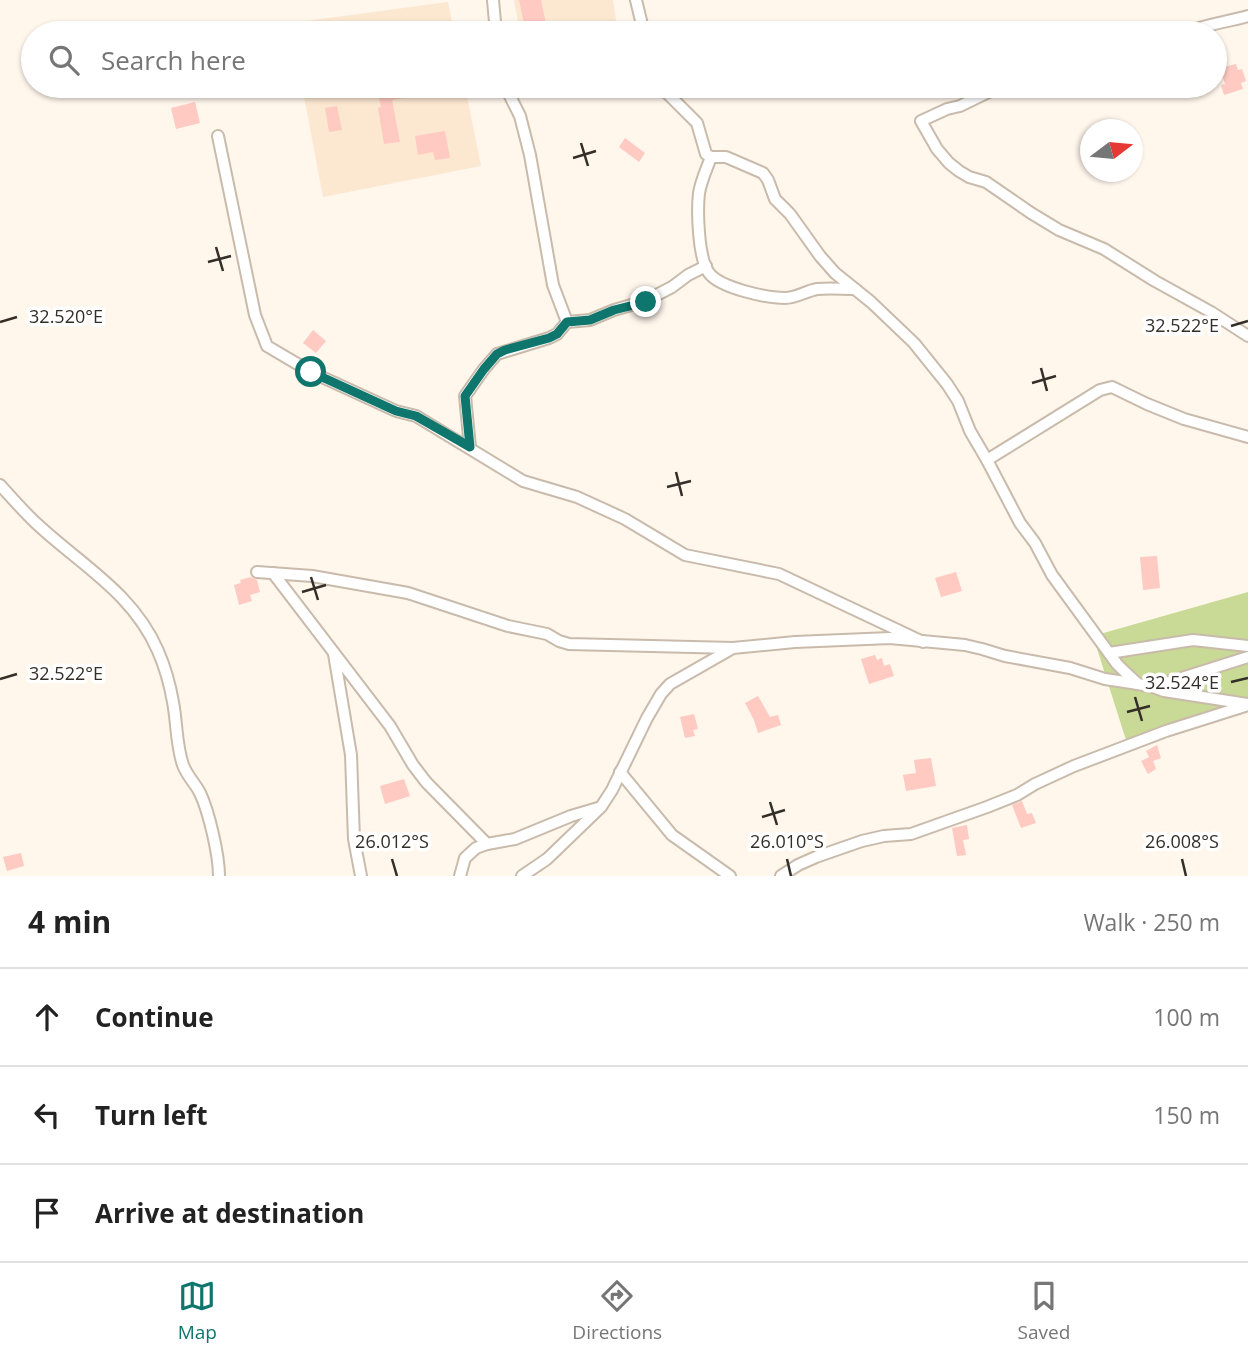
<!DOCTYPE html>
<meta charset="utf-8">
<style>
body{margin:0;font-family:"Open Sans",sans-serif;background:#f6f6f6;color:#222}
.compass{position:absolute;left:1080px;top:119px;width:63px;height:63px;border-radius:50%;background:#fff;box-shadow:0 2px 5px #0004;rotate:74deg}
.stop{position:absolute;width:21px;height:21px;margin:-16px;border:5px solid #0f766e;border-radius:50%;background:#fff}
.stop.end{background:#0f766e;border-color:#fff;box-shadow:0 2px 7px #0008}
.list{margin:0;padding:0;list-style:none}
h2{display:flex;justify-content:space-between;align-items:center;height:91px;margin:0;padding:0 28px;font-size:30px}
h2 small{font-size:23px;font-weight:400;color:#767676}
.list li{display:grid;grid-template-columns:46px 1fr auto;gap:21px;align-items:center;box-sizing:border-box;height:98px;padding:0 28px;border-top:2px solid #e0e0e0}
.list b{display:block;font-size:26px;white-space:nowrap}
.list em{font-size:23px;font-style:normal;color:#767676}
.icon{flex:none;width:38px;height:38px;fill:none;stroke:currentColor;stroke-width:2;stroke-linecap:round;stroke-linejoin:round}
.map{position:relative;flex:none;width:1248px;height:876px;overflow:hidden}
.search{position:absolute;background:#fff;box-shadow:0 2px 5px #0004;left:21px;right:21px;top:21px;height:77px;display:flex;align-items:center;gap:18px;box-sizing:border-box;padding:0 24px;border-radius:38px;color:#767676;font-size:26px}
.sheet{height:385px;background:#fff}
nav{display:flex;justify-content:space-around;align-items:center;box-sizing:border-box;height:98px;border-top:2px solid #e0e0e0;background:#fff;font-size:19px;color:#767676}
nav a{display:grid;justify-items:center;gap:4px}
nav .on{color:#0f766e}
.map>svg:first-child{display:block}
.built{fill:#fce8d1}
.green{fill:#c9d996}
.building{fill:#fecac2}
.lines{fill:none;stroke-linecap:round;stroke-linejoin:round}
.minor-casing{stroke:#c9bbab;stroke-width:14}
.minor{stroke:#fff;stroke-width:10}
.route{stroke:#0f766e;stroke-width:9}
.ticks{fill:none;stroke:#332e28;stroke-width:2.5}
.ticks-label{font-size:18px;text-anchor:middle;fill:#332e28;stroke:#fff;stroke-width:7;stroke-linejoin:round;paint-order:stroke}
</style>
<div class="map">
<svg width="1248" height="876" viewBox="0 0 1248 876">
<rect width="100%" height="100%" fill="#fff6ec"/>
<g class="built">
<path d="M514 0H613L618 33H520Z"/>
<path d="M448 2 454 33H293L291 23Z"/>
<path d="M302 86H465L481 166 323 197Z"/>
</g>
<path class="green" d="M1248 592V705L1126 740 1093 636Z"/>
<g class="building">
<path d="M519 0H541L548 33H526Z"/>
<path d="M1236 64 1238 70 1242 69 1246 81 1241 83 1243 89 1224 95 1221 85 1225 84 1220 68Z"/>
<path d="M383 86H420L422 95 392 100 400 142 384 144 378 108 381 107 379 98 385 97Z"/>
<path d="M195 102 200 123 176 129 171 108Z"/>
<path d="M337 106 342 130 329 132 325 108Z"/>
<path d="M445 131 450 158 435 160 433 152 418 155 415 136Z"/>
<path d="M625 138 645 153 639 162 619 147Z"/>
<path d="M313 330 326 341 316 353 303 343Z"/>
<path d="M1157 556 1160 588 1143 590 1140 557Z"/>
<path d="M956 572 962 591 941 597 935 578Z"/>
<path d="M251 577 257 580 260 592 250 595 252 601 239 605 234 585 241 583 240 580Z"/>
<path d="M875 655 877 660 882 658 884 666 890 664 894 676 869 684 861 659Z"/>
<path d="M758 696 770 717 778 715 781 725 758 733 754 720 745 703Z"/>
<path d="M694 714 698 729 693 730 695 736 685 738 680 717Z"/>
<path d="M1157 745 1161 758 1153 761 1156 769 1148 774 1141 761 1149 757 1146 751Z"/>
<path d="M931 758 936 786 906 791 903 775 916 773 914 760Z"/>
<path d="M404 779 410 796 385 804 380 786Z"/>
<path d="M1022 801 1027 814 1032 813 1036 823 1021 828 1012 805Z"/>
<path d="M967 825 969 839 963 840 966 855 957 856 952 828Z"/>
<path d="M21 853 24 866 7 871 3 857Z"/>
</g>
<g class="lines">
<defs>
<g id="minor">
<path d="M493 0 496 33"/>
<path d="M636 0 644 33"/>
<path d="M1183 33C1204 25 1226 22 1248 16"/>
<path d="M505 86 520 116 530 155 553 285 567 322 590 320 614 310 645 301 672 287 688 275 706 266"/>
<path d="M663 86 667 93 697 123 706 154 711 157H726L763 173 768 180 775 199 790 214 820 256 835 273 871 302 914 343 947 384 958 401 970 431 987 460 1020 523 1035 543 1052 575 1117 664 1125 672 1138 684 1153 687 1164 691 1248 704"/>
<path d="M1001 86 960 106 947 109 921 121 937 149 949 163 959 171 969 177 986 182 1031 213 1059 230 1104 249 1155 281 1211 312 1248 336"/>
<path d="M218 136 255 315 267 346 311 372 396 411 416 416 523 481 577 497 625 519 685 555 779 574 923 642"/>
<path d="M711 157C707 168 701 181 699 193 697 211 698 258 709 273 720 288 767 298 785 298 796 298 806 291 817 289 829 288 842 289 855 289"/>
<path d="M470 447 465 396 484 369 497 354 549 338 557 334 567 322"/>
<path d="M987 460 1100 390 1112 387 1147 404 1184 419 1248 437"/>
<path d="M0 485C12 498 24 512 37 524 81 565 133 593 158 651 165 667 170 685 173 702 177 723 176 745 183 765 187 776 195 783 200 793 209 812 219 855 219 876"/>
<path d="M257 572 312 576 408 593 508 626 547 634 559 641 569 644 733 648 795 642 890 638 965 645 982 649 1005 656 1070 668 1105 679 1138 684"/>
<path d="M273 573 390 726 413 765 426 782 487 844"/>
<path d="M1109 653 1193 640 1248 646"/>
<path d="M334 654 351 755 354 839 361 876"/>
<path d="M1153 687 1248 657"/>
<path d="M620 772 672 835 730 876"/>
<path d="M460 876 465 858 476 848 487 844 515 839 571 816 598 808"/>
<path d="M522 876 547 859 601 807 612 790 647 718 661 694 670 684 733 648"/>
<path d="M781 876 798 865 816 857 862 841 884 836 911 834 987 807 1017 795 1035 784 1074 766 1166 731 1245 706"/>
</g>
</defs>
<use href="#minor" class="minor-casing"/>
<use href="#minor" class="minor"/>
</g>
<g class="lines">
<path class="route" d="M311 372 396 411 416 416 470 447 465 396 484 369 497 354 505 350 549 338 557 334 567 322 590 320 614 310 646 302"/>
</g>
<path class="ticks" d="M581 143 588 166M573 158 596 151M216 247 223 271M208 262 231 256M0 322 17 317M1231 326 1248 321M1041 368 1047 391M1032 383 1056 376M676 472 682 496M667 487 691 481M311 577 318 600M302 592 326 585M0 679 17 674M1231 682 1248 678M1135 697 1142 721M1127 712 1150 706M770 802 777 825M762 817 785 810M392 859 397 876M787 859 791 876M1182 859 1186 876"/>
<g class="ticks-label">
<text x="66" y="323">32.520°E</text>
<text x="1182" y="332">32.522°E</text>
<text x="66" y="680">32.522°E</text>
<text x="1182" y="689">32.524°E</text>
<text x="392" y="848">26.012°S</text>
<text x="787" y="848">26.010°S</text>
<text x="1182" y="848">26.008°S</text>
</g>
</svg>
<svg class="compass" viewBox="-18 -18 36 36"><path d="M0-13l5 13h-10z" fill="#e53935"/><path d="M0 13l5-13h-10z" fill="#767676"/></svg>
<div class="stop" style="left:311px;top:372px"></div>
<div class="stop end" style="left:646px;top:302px"></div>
<div class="search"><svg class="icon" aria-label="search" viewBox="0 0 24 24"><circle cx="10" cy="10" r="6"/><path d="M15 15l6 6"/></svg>Search here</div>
</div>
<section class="sheet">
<h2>4 min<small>Walk · 250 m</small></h2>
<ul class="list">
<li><svg class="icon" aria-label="ahead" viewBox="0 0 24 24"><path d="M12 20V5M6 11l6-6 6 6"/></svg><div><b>Continue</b></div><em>100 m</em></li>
<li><svg class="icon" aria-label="left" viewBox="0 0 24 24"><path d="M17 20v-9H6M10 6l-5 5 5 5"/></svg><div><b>Turn left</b></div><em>150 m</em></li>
<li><svg class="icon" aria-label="arrive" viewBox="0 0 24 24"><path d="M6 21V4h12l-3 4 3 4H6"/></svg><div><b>Arrive at destination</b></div></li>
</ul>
</section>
<nav>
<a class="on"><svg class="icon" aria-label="map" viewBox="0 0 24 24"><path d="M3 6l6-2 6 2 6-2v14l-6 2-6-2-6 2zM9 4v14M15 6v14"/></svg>Map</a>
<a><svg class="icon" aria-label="directions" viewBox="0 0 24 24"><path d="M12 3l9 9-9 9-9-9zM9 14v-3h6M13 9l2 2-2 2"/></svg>Directions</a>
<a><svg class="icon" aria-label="saved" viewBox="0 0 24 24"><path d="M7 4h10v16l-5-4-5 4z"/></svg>Saved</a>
</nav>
